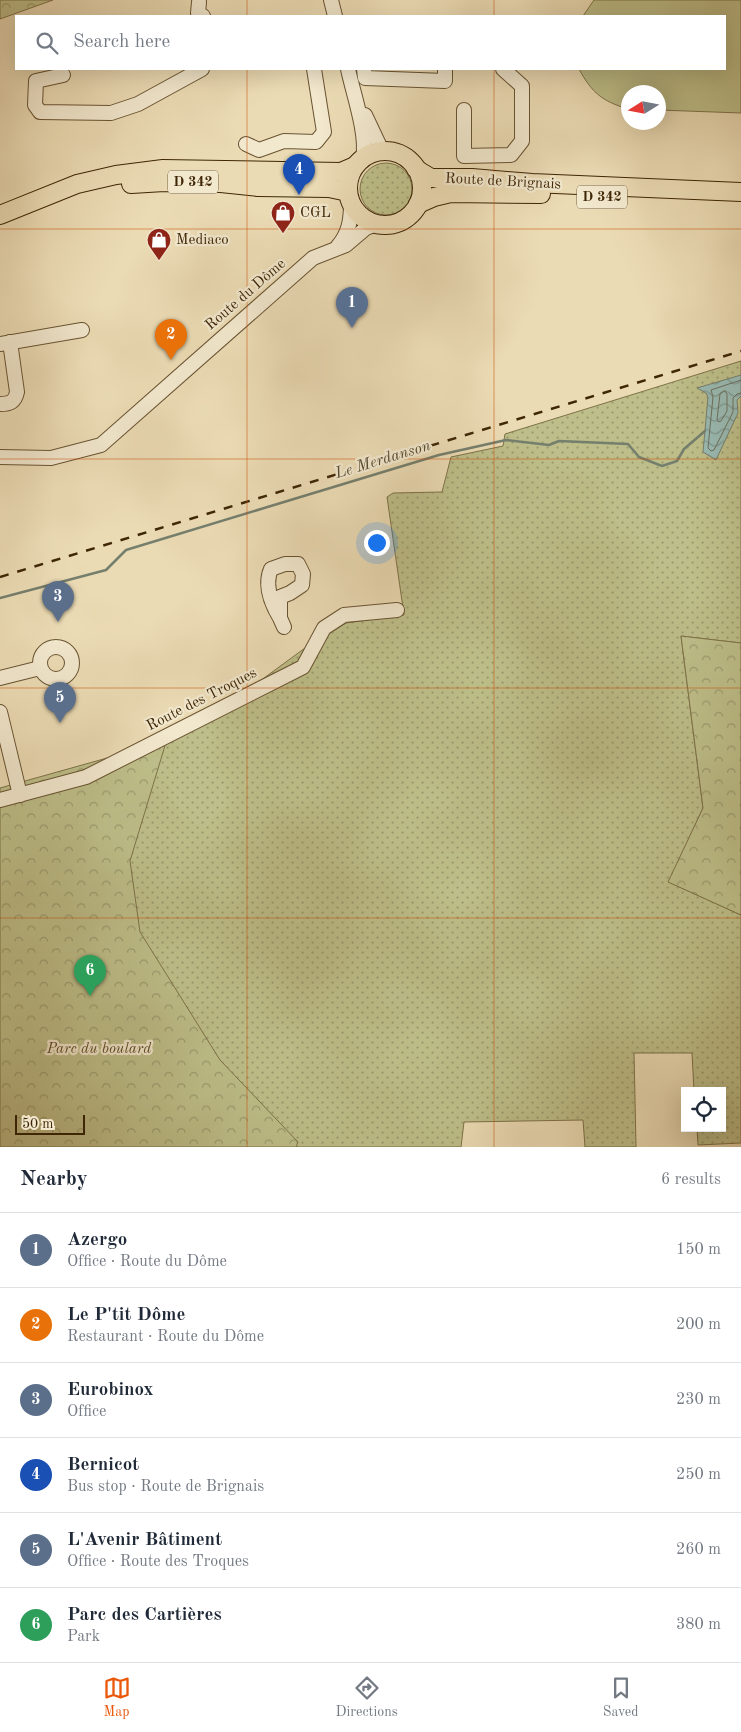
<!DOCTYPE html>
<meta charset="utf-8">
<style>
body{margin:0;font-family:"Old Standard TT",serif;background:#f2f2f3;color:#1f2937}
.controls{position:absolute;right:15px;bottom:15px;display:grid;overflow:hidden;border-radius:0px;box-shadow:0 5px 20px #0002}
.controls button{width:45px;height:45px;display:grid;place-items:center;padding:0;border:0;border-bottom:1px solid #e0e1e3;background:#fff;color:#1f2937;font:25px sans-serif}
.compass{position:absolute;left:621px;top:85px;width:45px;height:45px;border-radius:50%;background:#fff;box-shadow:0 5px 20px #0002;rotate:259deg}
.scale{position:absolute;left:15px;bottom:12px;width:70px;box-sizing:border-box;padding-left:5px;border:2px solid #3e2606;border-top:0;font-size:14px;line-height:18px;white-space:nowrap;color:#3e2606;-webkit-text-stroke:4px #f2e8ce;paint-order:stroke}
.you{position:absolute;left:376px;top:542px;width:18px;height:18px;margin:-12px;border:4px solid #fff;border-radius:50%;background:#1a73e8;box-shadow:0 0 0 8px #1a73e833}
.badge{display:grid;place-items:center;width:32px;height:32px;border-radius:50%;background:#ea580c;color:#fff;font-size:16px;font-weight:700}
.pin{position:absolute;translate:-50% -41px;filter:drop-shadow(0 1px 2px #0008)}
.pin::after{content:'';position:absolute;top:26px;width:18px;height:15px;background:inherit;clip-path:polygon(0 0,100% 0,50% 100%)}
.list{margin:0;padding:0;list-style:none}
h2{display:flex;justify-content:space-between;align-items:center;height:65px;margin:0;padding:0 20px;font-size:21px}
h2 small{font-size:16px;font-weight:400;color:#747a83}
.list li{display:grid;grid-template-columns:32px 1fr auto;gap:15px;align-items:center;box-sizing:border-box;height:75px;padding:0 20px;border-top:1px solid #e0e1e3}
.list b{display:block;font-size:19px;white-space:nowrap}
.list p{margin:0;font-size:16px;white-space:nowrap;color:#747a83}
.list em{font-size:16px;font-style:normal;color:#747a83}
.icon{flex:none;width:28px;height:28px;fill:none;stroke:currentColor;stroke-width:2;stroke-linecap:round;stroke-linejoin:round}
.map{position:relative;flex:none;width:741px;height:1147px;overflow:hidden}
.search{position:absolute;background:#fff;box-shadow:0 5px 20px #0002;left:15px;right:15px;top:15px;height:55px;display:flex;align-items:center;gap:12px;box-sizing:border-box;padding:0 18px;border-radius:0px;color:#747a83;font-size:19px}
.sheet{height:515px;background:#fff}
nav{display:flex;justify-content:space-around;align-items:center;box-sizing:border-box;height:70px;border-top:1px solid #e0e1e3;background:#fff;font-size:14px;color:#747a83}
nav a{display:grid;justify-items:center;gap:2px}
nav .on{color:#ea580c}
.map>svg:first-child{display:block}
.grass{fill:url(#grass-dots);stroke:#7e7248}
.forest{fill:url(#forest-crowns);stroke:#7e7248}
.garden{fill:#bdbe89;stroke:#7e7248}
.water{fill:url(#water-waves);stroke:#757f6e}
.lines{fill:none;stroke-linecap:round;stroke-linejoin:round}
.shore{stroke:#6c705c;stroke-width:1}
.stream{stroke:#757f6e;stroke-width:2.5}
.minor-casing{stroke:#695332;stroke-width:16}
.major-casing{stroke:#3e2606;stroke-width:20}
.minor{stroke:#f2e8ce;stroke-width:14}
.major{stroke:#ebdbb4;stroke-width:18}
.rail{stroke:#3e2606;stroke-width:2.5;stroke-dasharray:9 9;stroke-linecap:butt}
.grid{fill:none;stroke:#ce510b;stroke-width:1;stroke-opacity:0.55}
.labels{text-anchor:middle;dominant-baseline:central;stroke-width:4.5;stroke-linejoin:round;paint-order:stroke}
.shield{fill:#f2e8ce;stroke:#746042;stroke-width:1}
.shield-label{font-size:14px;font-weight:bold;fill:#3e2606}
.street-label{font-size:15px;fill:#3e2606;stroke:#f2e8ce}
.poi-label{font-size:15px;fill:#3e2606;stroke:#f2e8ce;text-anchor:start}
.park-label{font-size:15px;font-style:italic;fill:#5e4c27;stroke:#f2e8ce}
.water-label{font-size:16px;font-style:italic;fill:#554b31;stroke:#f2e8ce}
</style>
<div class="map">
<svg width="741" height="1147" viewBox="0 0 741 1147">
<defs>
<pattern id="grass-dots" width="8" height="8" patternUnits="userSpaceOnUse" patternTransform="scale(1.25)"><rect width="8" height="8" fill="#bdbe89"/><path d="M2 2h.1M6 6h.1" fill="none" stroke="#9b9a6e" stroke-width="1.8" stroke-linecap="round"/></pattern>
<pattern id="forest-crowns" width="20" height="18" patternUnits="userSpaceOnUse" patternTransform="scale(1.25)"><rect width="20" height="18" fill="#bdbe89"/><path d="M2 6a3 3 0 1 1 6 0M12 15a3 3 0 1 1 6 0" fill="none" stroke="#9b9a6e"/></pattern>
<pattern id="water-waves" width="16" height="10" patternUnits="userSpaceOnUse" patternTransform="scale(1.25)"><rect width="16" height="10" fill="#99bab3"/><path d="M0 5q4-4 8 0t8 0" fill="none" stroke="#7e9790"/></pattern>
</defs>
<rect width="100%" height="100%" fill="#ebdbb4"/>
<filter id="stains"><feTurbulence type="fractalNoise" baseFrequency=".004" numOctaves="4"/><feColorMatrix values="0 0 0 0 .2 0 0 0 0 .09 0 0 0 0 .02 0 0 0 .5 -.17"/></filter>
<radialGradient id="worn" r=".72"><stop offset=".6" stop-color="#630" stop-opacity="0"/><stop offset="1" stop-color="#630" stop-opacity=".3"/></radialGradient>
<g class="grass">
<circle cx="386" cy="189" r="26"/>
<path d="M741 361V643L681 636 703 808 669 882 741 915V1143L698 1145 697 1128H722V1091H694L692 1053H634L636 1147H585L583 1120 464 1122 461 1147H0V800L200 725 305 648 346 623 404 615 387 497 393 493 442 492 451 457 503 446 505 434Z"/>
</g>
<g class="forest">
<path d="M0 0H53L0 19Z"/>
<path d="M681 636 741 643V915L668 882 703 808Z"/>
<path d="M167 739 130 861 140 932 220 1060 298 1142 296 1147H0V788L150 746Z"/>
</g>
<path class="garden" d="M594 0H741V113L659 110 658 92H628V109C602 101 592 93 579 69H725V16H583Z"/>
<path class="water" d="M741 375V396L737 400 738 413 716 460 703 452 708 397 706 393 697 388Z"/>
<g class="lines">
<g class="shore">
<path d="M741 380 711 390 713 397 708 448 711 451 714 450 733 412V398L737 394 741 393"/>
<path d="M725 391 727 394V411L721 421 719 422 717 420 720 394Z"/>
</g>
<path class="stream" d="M0 598 106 570 126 550 439 455 506 440 549 445 559 441 628 444 639 457 662 466 677 461 684 449 705 431"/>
<defs>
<g id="minor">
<path d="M331 0 335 16"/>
<path d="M199 2 198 13 203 16"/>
<path d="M348 69C353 93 368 135 363 158"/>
<path d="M364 69 365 78 445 81V69"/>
<path d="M63 75 36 81 35 105 40 112 111 113 138 104 202 69"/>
<path d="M464 110V156L511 155 522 141V86L503 69"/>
<path d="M365 115 382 151"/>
<path d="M246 144 259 150 284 141 316 142 324 132 314 69"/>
<path d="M338 246C349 233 351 220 351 203"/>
<path d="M0 344 82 330"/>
<path d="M0 404C10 404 15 402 17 392L10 342"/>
<path d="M0 457 51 458 101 445 313 258 346 245 366 228 377 224"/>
<path d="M280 618C271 603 264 585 271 569L285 564H298L303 574 302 585 290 593 280 597V618L284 627"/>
<circle cx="56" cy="663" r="16"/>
<path d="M0 678 40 668"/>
<path d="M0 712 20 795"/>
<path d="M0 800 86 777 303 667 324 628 344 615 397 610"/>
</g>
<g id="major">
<circle cx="385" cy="188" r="37"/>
<path d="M416 169 431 178H472L532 183 741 192"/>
<path d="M131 184 164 182 221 183 258 187 329 188 348 192"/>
<path d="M418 204 434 197 451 193 541 194"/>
<path d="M0 215 77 184 116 175 163 169 341 172 355 166"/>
</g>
</defs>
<use href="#minor" class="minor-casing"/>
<use href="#major" class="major-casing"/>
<use href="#minor" class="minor"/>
<use href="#major" class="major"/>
<path class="rail" d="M0 577 741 351"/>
</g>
<path class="grid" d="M247 0V16M494 0V16M247 69V1147M494 69V1147M0 229H741M0 459H741M0 688H741M0 918H741"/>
<defs>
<symbol id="shop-pin" viewBox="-11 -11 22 30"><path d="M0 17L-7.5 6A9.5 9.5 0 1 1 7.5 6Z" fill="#8f2418" stroke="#f2e8ce"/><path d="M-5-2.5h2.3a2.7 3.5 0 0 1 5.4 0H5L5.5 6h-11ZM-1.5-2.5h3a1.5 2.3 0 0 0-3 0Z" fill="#fff"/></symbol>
</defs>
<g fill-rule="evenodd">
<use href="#shop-pin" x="269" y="199" width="28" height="38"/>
<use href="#shop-pin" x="145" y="226" width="28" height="38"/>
</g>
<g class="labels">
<g class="shield">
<rect x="168" y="170.5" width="50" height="23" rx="4"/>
<rect x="577" y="185.5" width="50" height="23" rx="4"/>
</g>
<g class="shield-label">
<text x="193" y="182">D 342</text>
<text x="602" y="197">D 342</text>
</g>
<g class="street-label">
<text transform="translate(503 182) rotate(3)">Route de Brignais</text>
<text transform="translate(246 295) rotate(-41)">Route du Dôme</text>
<text transform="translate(202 700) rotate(-27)">Route des Troques</text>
</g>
<g class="poi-label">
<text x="300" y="213">CGL</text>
<text x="176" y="240">Mediaco</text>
</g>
<g class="park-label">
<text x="99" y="1049">Parc du boulard</text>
</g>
<g class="water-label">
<text transform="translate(383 460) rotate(-17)">Le Merdanson</text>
</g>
</g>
<rect width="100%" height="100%" filter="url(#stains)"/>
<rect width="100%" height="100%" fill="url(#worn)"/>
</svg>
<div class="controls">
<button><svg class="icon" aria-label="locate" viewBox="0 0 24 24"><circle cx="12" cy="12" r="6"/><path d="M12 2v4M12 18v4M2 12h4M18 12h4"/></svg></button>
</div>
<svg class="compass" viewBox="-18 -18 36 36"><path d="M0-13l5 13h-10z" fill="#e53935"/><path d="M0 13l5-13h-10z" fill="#747a83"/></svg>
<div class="scale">50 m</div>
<div class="you"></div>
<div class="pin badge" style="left:352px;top:328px;background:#5c6f8a">1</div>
<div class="pin badge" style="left:171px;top:360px;background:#e8710a">2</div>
<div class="pin badge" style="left:58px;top:622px;background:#5c6f8a">3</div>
<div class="pin badge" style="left:299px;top:195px;background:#1a4fb4">4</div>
<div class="pin badge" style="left:60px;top:723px;background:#5c6f8a">5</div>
<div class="pin badge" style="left:90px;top:996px;background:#2e9e5b">6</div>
<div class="search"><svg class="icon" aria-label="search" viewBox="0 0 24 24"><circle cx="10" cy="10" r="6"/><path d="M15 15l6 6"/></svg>Search here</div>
</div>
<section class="sheet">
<h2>Nearby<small>6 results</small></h2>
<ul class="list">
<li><span class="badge" style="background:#5c6f8a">1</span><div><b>Azergo</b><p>Office · Route du Dôme</p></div><em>150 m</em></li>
<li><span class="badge" style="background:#e8710a">2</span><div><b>Le P'tit Dôme</b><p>Restaurant · Route du Dôme</p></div><em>200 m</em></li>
<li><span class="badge" style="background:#5c6f8a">3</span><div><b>Eurobinox</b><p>Office</p></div><em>230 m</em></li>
<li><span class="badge" style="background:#1a4fb4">4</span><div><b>Bernicot</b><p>Bus stop · Route de Brignais</p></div><em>250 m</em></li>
<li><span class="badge" style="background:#5c6f8a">5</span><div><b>L'Avenir Bâtiment</b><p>Office · Route des Troques</p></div><em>260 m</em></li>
<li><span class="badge" style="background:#2e9e5b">6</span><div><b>Parc des Cartières</b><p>Park</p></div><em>380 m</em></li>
</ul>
</section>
<nav>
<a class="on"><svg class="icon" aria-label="map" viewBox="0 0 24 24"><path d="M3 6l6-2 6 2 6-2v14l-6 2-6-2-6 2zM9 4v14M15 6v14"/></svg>Map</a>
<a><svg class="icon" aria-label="directions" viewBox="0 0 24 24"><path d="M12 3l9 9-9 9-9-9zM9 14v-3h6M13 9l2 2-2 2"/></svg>Directions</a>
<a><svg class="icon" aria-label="saved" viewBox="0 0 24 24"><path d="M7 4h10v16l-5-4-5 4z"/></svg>Saved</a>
</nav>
